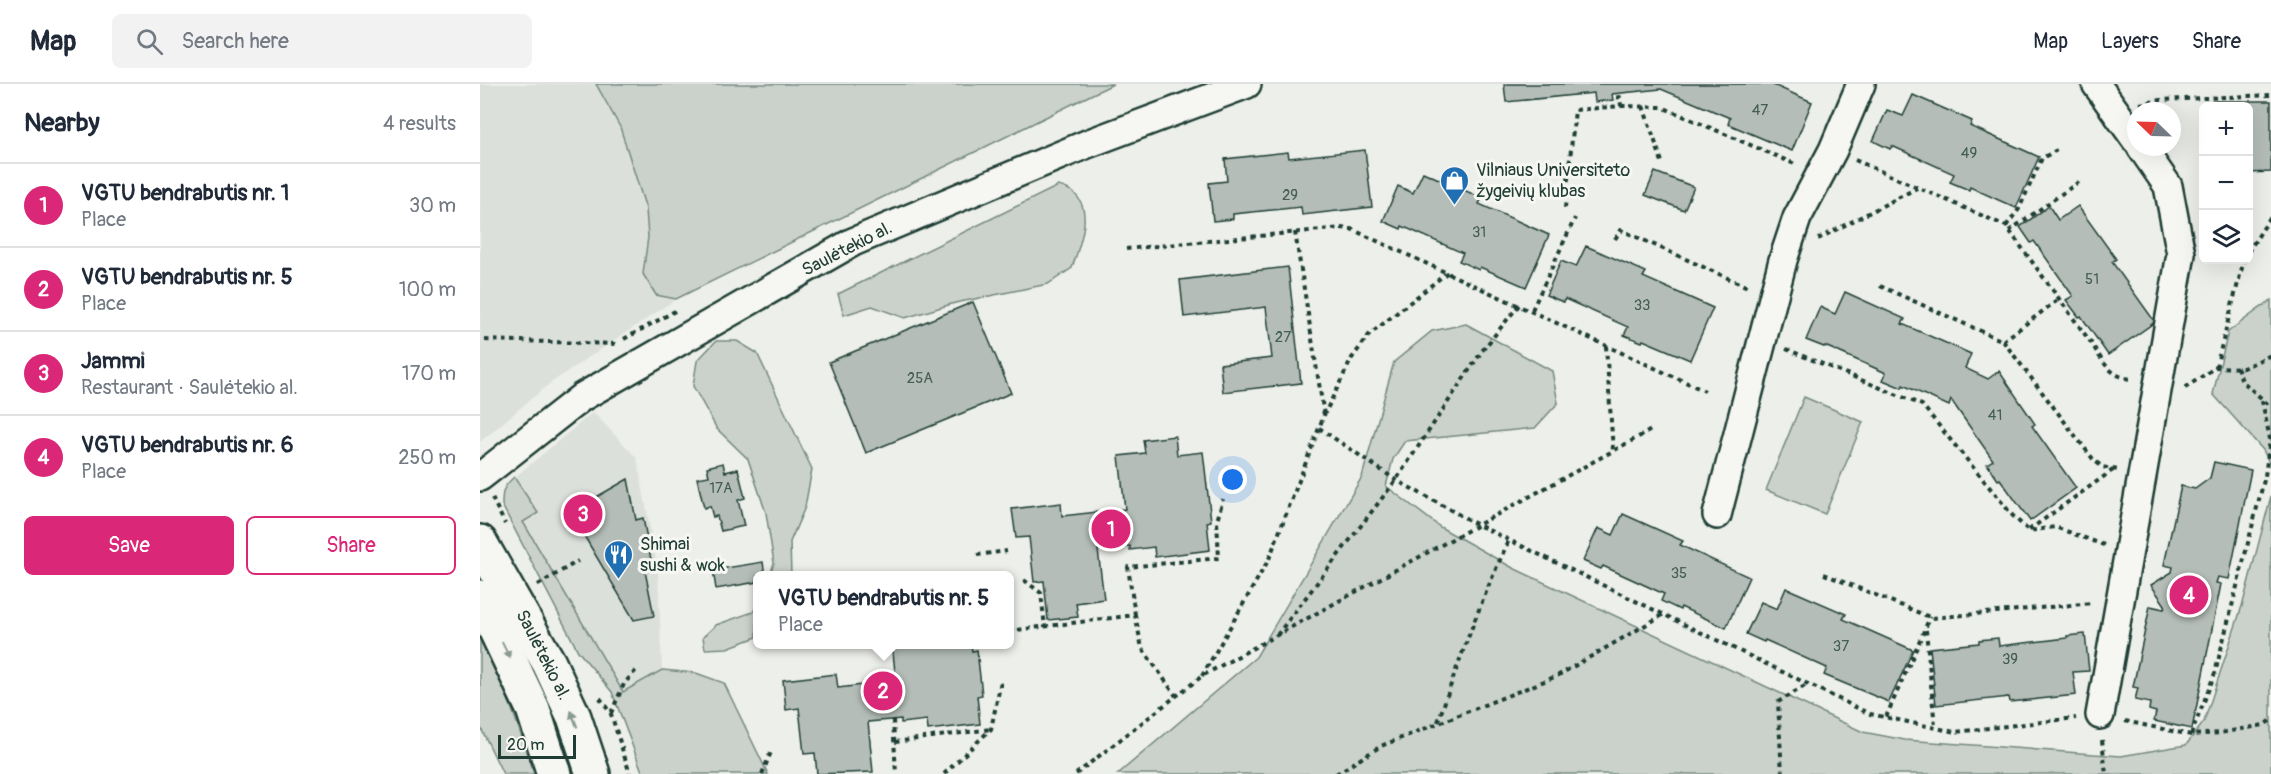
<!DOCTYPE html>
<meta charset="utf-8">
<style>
body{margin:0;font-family:Pangolin,sans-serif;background:#f2f2f3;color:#1f2937}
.controls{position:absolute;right:18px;top:18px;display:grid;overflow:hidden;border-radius:9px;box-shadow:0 6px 24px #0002}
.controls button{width:54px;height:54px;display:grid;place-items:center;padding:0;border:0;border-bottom:2px solid #e0e1e3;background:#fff;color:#1f2937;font:30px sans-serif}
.compass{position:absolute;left:1647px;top:18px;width:54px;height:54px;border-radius:50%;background:#fff;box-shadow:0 6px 24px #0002;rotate:293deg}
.scale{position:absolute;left:18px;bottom:15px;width:78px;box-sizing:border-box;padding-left:6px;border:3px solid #1f3d34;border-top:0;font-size:16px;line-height:21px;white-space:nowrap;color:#1f3d34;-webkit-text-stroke:4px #f6f6f2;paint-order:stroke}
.you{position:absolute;left:753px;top:396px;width:21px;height:21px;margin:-15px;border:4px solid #fff;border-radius:50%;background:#1a73e8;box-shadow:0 0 0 9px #1a73e833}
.badge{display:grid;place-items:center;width:39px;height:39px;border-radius:50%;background:#db2777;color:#fff;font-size:20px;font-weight:700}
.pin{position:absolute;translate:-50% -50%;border:3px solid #fff;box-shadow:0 2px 6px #0006}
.popup{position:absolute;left:273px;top:487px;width:261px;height:78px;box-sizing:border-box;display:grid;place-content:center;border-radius:9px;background:#fff;filter:drop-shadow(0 2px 4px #0005);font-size:20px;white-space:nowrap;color:#747a83}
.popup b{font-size:22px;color:#1f2937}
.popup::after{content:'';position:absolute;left:50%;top:100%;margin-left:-12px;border:12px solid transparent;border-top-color:#fff}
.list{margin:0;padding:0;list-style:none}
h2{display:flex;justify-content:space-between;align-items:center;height:78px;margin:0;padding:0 24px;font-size:26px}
h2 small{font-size:20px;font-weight:400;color:#747a83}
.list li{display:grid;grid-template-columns:39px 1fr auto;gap:18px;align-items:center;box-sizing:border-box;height:84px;padding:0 24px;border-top:2px solid #e0e1e3}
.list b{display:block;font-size:22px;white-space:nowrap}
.list p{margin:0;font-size:20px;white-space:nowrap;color:#747a83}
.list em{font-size:20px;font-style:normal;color:#747a83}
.actions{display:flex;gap:12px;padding:18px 24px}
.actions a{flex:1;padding:14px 0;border:2px solid #db2777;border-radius:9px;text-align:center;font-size:21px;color:#db2777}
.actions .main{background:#db2777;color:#fff}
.icon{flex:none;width:33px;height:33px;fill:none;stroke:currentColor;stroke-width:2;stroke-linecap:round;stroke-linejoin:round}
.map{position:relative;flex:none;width:1791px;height:690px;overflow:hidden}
header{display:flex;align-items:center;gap:36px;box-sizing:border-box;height:84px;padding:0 30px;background:#fff;border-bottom:2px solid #e0e1e3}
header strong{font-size:28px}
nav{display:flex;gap:33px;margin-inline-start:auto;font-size:21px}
.search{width:420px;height:54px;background:#f2f2f3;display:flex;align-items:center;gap:15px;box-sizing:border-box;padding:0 21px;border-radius:9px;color:#747a83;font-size:22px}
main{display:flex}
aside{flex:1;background:#fff}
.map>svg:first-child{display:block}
.built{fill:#dce0db}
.green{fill:#cbd2cc;stroke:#758880;stroke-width:1.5}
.building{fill:#b4bdb8;stroke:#1f3d34;stroke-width:1.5}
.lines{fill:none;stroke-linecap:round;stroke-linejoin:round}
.minor-casing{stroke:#1f3d34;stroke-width:32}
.major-casing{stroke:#1f3d34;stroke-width:38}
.path{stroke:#1f3d34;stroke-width:4;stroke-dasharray:4.5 4.5;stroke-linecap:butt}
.minor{stroke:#f6f6f2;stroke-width:27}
.major{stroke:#f6f6f2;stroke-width:33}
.oneway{fill:#8a9a93}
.labels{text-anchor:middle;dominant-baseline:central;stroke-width:6;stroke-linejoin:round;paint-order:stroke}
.number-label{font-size:15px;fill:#445d55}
.poi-label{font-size:18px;fill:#1f3d34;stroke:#f6f6f2;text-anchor:start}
.street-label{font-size:18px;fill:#1f3d34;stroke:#f6f6f2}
</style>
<header>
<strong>Map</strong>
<div class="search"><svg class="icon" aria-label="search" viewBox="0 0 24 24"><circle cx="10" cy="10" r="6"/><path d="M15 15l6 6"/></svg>Search here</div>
<nav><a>Map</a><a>Layers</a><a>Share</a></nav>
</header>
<main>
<aside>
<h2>Nearby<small>4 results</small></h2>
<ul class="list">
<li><span class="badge">1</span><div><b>VGTU bendrabutis nr. 1</b><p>Place</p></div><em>30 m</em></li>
<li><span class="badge">2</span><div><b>VGTU bendrabutis nr. 5</b><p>Place</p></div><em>100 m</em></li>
<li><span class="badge">3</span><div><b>Jammi</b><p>Restaurant · Saulėtekio al.</p></div><em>170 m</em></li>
<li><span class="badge">4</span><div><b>VGTU bendrabutis nr. 6</b><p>Place</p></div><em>250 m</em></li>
</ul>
<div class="actions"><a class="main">Save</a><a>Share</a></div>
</aside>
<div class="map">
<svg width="1791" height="690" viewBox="0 0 1791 690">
<rect width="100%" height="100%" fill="#edefea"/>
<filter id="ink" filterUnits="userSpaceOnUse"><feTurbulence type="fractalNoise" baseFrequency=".0167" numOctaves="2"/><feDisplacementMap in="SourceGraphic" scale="12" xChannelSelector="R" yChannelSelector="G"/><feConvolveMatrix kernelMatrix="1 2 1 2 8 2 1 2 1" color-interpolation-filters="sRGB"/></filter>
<g filter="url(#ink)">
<g class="built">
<path d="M0 0H116L140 43 166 125 168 153 163 190 176 211 196 215 69 300 0 358Z"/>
<path d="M113 328 157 374 178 487 182 586 143 608 43 438 35 393Z"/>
</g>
<g class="green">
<path d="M116 0H633L196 215 176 211 163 190 168 153 166 125 140 43Z"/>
<path d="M578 102C582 103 588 105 591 107 616 124 599 162 592 184L568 200 475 219 425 234 392 222 364 231 358 210Z"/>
<path d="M1791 216V383L1783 366 1733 310 1748 248Z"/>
<path d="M986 240 1072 287 1078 319 1055 344 925 357 913 375 906 402 960 443 1033 484 1383 648 1425 656 1641 672 1706 661 1724 638 1763 519 1791 412V690H638L776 573 882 393 914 278 952 247Z"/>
<path d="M236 257H257L277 269 332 385 325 423 310 458 311 491H290L294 479 286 429 268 375 237 345 213 302 217 277Z"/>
<path d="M1324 313 1383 338 1345 430 1286 406Z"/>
<path d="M34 393 58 429 43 438 143 608 182 586 216 589 244 599 288 690H163L132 608 98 567 22 421C22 407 23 403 34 393Z"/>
<path d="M277 522V553L247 564 225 565 223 553 236 541 273 528Z"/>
<path d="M0 552C23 596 39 643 54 690H23L0 642Z"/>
</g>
<g class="building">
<path d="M1024 0H1291L1332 18 1312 67 1248 40 1250 34 1181 5 1132 10 1133 16 1115 18 1114 9 1026 18Z"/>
<path d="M1433 11 1492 37 1490 42 1559 73 1536 124 1490 103 1489 106 1470 98 1474 90 1412 62 1410 65 1393 57 1407 26 1423 32Z"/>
<path d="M1735 17H1791V88L1768 89V22H1735Z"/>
<path d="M885 66 892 123 822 131 821 123 753 130V135L733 137 729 99 747 97 745 75 808 68 809 74Z"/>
<path d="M943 88 1002 114 999 120 1069 151 1046 203 1000 183 999 186 979 177 983 169 922 142 921 145 903 137 918 102 933 109Z"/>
<path d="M1175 88 1214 103 1204 126 1165 111Z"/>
<path d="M1569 122 1578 136 1598 122 1636 175 1632 178 1675 238 1628 271 1601 232 1599 233 1586 216 1593 212 1554 157 1551 159 1540 143Z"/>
<path d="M1106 162 1166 188 1163 193 1233 224 1210 276 1163 256 1162 258 1144 251 1148 243 1085 215 1083 218 1066 211 1081 177 1096 183Z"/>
<path d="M808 183 821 299 743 308 740 280 792 274 786 223 704 233 700 196Z"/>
<path d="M1365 208 1425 235 1422 240 1491 270 1485 284 1508 295 1519 287 1555 340 1552 342 1596 404 1550 437 1520 395 1518 396 1507 380 1513 376 1471 316 1469 322 1423 301 1422 304 1403 296 1406 289 1345 262 1344 263 1326 256 1340 223 1355 230Z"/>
<path d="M493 218 531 309 386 369 349 278Z"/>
<path d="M695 352 697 371 723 368 731 437 727 438 730 466 675 473 674 463 650 466V462L618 466 624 515 596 519 598 533 568 536 564 497 554 498 549 453 536 454 532 425 581 419 582 432 645 425 639 372 665 369 663 356Z"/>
<path d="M1734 378 1771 386 1749 495 1738 493 1736 499 1741 500 1712 645 1674 637 1676 628 1669 626 1670 619 1655 616 1658 604 1653 603 1670 522 1684 525 1685 521 1671 501 1692 488 1693 483 1684 481 1701 402 1715 405 1730 394Z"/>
<path d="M243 379 245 388 258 385 265 414 258 416 264 442 241 447 237 432 233 433 230 422 224 424 217 394 229 392 227 383Z"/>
<path d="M148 395 156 436 163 434 173 486 165 487 174 532 154 536 90 428Z"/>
<path d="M1143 430 1203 457 1200 461 1269 493 1246 544 1201 523 1200 526 1181 517 1184 510 1123 482 1121 485 1103 477 1118 444 1133 451Z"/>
<path d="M283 478 285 492H277V498L236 505 233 486Z"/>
<path d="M1306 504 1366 530 1363 535 1433 566 1409 618 1344 591 1347 584 1285 556 1284 558 1266 550 1281 518 1297 525Z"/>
<path d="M1605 550 1609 587 1593 588 1596 611 1530 618 1529 613 1456 621 1450 564 1499 559V556L1518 554 1519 562 1587 554V552Z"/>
<path d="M412 560H491L492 567 497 566 502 611 497 612 500 640 448 646 447 636 421 639V635L388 638 393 688 337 690 335 669 324 670 319 624 306 626 303 596 356 590 358 604 416 597Z"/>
</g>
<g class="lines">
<defs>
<g id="minor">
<path d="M1616 0 1656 56"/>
<path d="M0 393 102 313 373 158 607 60 767 0"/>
<path d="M1237 431 1303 176 1317 134 1353 66 1381 0"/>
<path d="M1620 631 1701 170 1688 102 1661 63"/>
</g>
<g id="major">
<path d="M0 458 69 579 94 633 113 690"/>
<path d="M0 513 53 625 74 690"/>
</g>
</defs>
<use href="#minor" class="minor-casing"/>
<use href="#major" class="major-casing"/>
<g class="path">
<path d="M1660 20 1681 16 1791 11"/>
<path d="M1141 22 1182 23 1317 81"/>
<path d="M1163 22 1182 78"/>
<path d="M1375 76 1526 142 1612 260C1623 278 1630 293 1652 295"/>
<path d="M1085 124 1095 26 1141 22 1140 13 1132 14"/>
<path d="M1526 142 1539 125 1562 74 1577 66"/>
<path d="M1529 147 1600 97"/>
<path d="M815 148 844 331"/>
<path d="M1135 155 1141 146 1270 204"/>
<path d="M1338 155 1437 104"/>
<path d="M646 165 861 144 871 145 1225 307"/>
<path d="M1768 168 1791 132"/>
<path d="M1400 202 1523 257 1579 215"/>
<path d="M1052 226 1095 134"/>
<path d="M144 255 195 227"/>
<path d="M5 256 137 260"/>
<path d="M1523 257 1613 375 1622 383 1638 386"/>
<path d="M1126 262 1133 367"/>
<path d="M1306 265 1442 321 1533 432 1549 447 1575 443 1624 461"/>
<path d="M1736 283 1764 176"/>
<path d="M1757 283 1762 297 1791 323"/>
<path d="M1705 304 1736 283 1763 284 1791 271"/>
<path d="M839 344 916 396 998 441 1390 630 1475 648 1596 634"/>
<path d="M12 414 25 440"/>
<path d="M1549 446 1633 386"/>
<path d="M497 471 527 467"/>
<path d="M1344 490 1452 534 1613 519"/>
<path d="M544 496 561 509 565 543"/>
<path d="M58 501 98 477"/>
<path d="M655 531 648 483 739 474 737 437 743 415"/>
<path d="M1446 546 1455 643"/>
<path d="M529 547 655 531 662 564 696 612"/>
<path d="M797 551 916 396 1002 267 1039 221"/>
<path d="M722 592 789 475 844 331 872 274 889 251 968 188"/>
<path d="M120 614 131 630 150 690"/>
<path d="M131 629 144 600 157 585"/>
<path d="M1406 633 1450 533"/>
<path d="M413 636 416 690"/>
<path d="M1645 637 1711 651 1740 649 1784 641 1791 636"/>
<path d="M958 638C979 576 1001 516 1029 456"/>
<path d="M1711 651 1735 589 1785 392 1790 355 1782 317"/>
<path d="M1622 656 1626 690"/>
<path d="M415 658 511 645"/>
<path d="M282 690 291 668"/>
<path d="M464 690 511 645 521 597"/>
<path d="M596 690 722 592 1173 345"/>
<path d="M856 690 901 662 1077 592 1183 531"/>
<path d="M1302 690 1298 618 1328 600"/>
</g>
<use href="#minor" class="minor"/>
<use href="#major" class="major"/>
</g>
<defs><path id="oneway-solid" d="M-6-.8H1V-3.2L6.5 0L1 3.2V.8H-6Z" transform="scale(1.5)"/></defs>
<g class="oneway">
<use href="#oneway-solid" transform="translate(26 566) rotate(64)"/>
<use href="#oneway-solid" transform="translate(94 635) rotate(-111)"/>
</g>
</g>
<defs>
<symbol id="shop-pin" viewBox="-11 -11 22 30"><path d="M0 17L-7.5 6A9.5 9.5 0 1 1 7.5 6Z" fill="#1f6fb2" stroke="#f6f6f2"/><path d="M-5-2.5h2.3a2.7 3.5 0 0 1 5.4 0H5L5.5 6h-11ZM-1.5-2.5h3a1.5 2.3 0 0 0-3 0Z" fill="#fff"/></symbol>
<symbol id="restaurant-pin" viewBox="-11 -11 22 30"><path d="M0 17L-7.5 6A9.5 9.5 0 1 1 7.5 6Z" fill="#1f6fb2" stroke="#f6f6f2"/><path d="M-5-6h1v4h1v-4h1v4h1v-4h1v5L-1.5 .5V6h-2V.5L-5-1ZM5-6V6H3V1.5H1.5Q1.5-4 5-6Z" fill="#fff"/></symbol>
</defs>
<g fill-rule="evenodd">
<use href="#shop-pin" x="958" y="80" width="33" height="45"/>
<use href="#restaurant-pin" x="122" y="454" width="33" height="45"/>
</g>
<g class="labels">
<g class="number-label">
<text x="1280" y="26">47</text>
<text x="1489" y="69">49</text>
<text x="810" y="111">29</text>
<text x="999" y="148">31</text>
<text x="1612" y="195">51</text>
<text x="1162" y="221">33</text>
<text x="803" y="253">27</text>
<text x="440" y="294">25A</text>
<text x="1515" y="331">41</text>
<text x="241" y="404">17A</text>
<text x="1199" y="489">35</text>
<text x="1361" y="562">37</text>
<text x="1530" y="575">39</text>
</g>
<g class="poi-label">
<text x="996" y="86">Vilniaus Universiteto<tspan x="996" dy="21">žygeivių klubas</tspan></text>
<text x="160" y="460">Shimai<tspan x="160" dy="21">sushi &amp; wok</tspan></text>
</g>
<g class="street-label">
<text transform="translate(367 165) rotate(-27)">Saulėtekio al.</text>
<text transform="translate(63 571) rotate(63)">Saulėtekio al.</text>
</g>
</g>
</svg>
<div class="controls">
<button>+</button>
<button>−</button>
<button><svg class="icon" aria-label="layers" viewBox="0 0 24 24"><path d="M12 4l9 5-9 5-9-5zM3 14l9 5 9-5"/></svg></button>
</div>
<svg class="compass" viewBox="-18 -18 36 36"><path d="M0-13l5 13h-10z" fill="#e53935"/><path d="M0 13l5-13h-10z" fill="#747a83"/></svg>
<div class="scale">20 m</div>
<div class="you"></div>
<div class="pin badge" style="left:631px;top:445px">1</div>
<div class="pin badge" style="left:403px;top:607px">2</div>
<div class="popup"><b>VGTU bendrabutis nr. 5</b>Place</div>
<div class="pin badge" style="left:103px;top:430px">3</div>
<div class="pin badge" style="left:1709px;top:511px">4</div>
</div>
</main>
